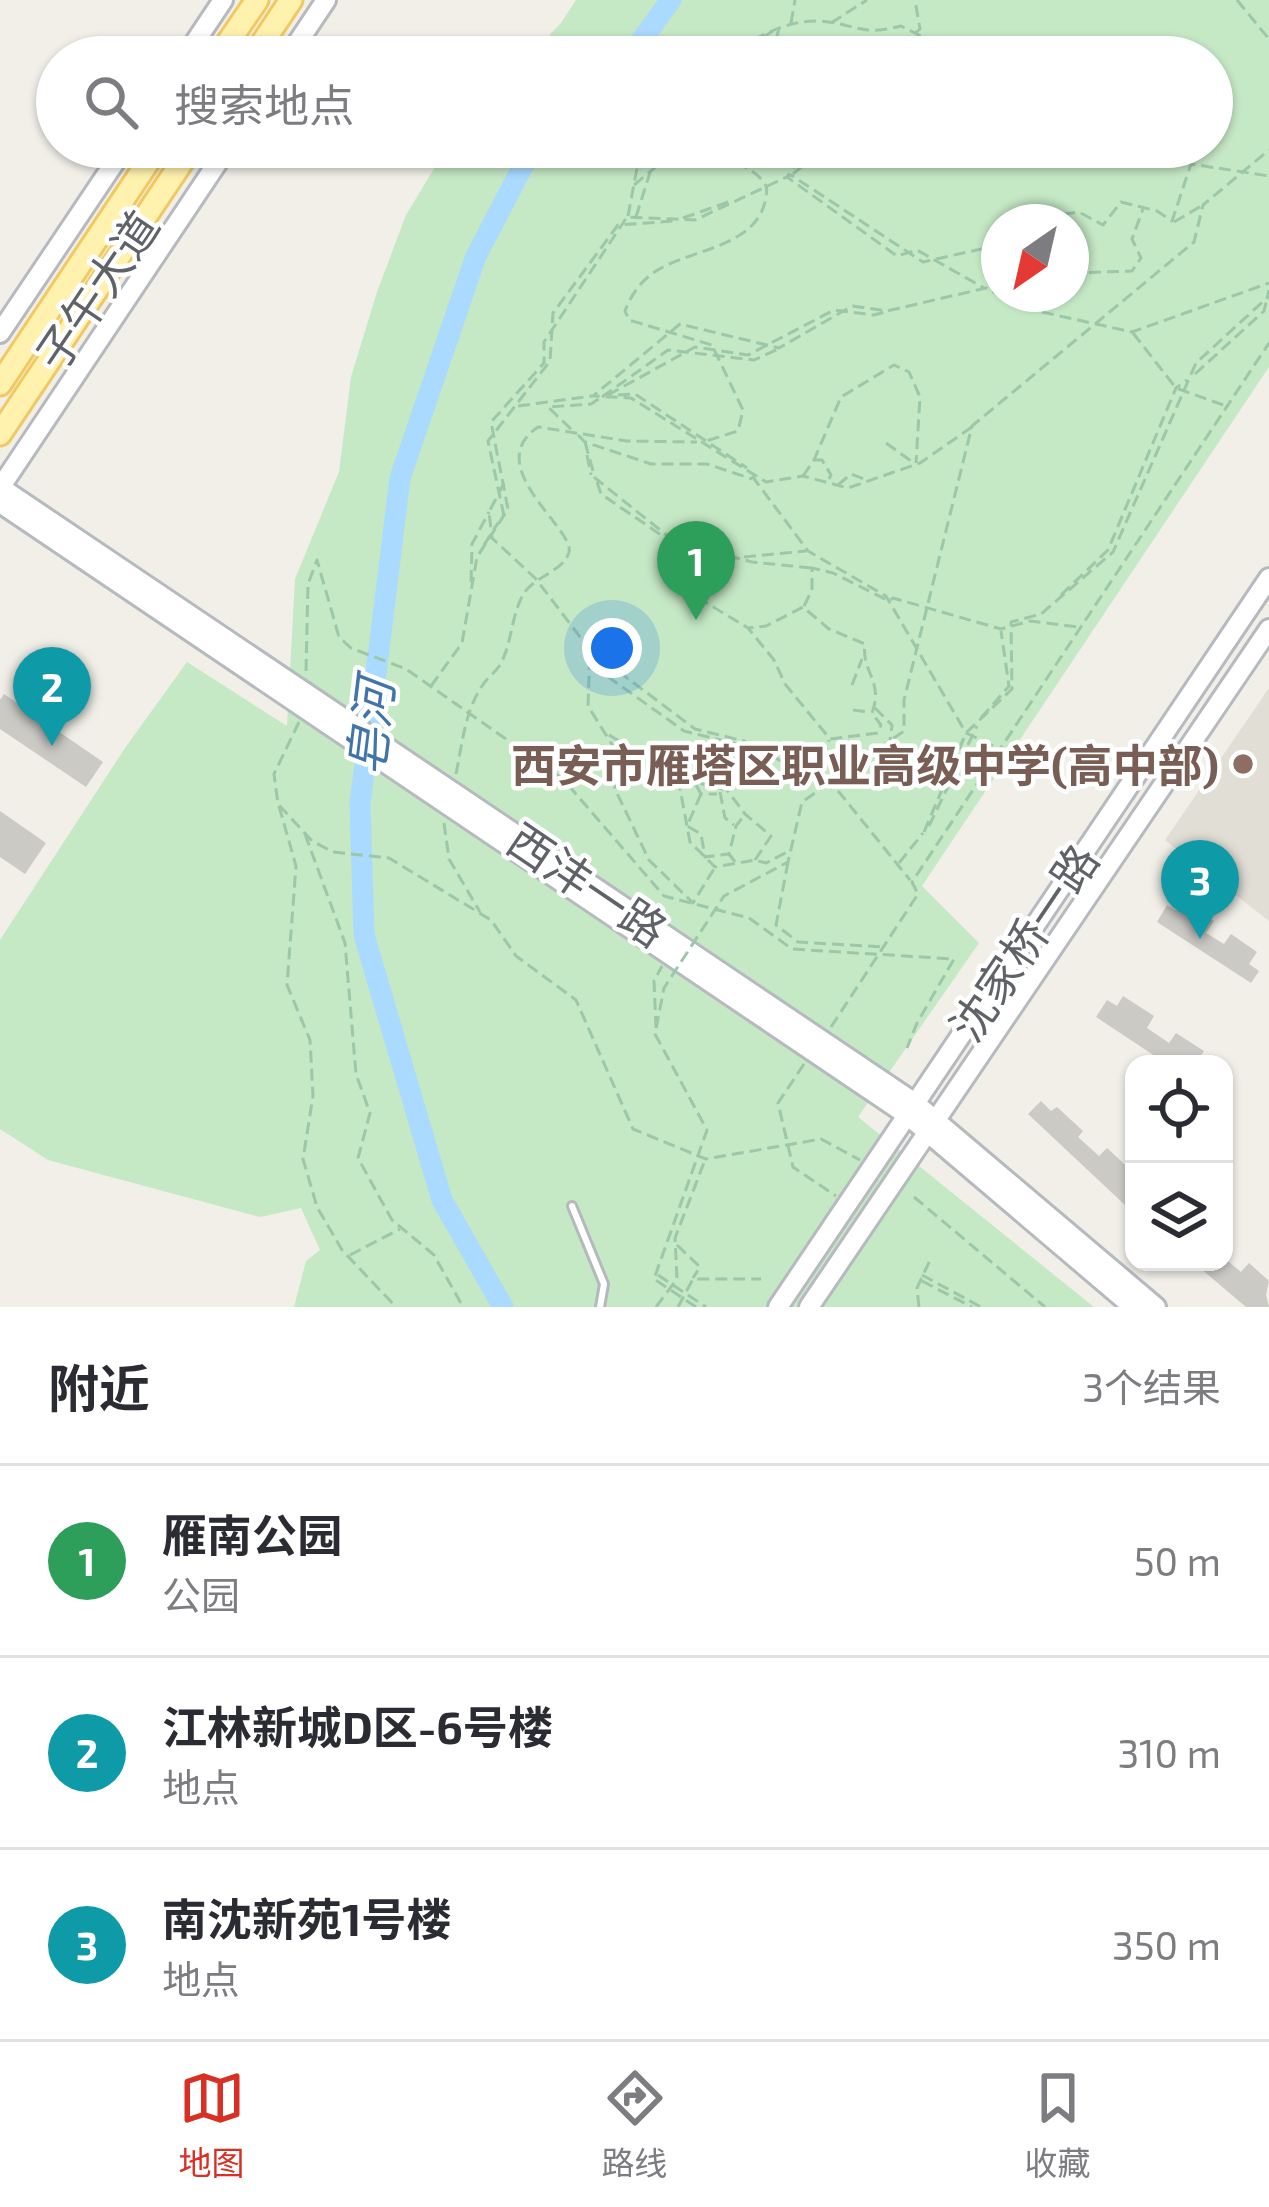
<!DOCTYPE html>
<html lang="zh">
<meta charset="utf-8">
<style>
body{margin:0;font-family:"Exo 2","Noto Sans SC",sans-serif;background:#f2f2f3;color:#2b2b33}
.controls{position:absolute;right:36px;bottom:36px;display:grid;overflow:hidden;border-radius:24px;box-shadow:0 3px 9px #0004}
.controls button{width:108px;height:108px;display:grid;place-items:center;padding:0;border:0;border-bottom:3px solid #e1e1e2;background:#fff;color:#2b2b33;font:60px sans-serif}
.compass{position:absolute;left:981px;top:204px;width:108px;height:108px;border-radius:50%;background:#fff;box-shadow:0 3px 9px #0004;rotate:214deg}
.you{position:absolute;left:612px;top:648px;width:42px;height:42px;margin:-30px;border:9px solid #fff;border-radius:50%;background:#1a73e8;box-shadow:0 0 0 18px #1a73e833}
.badge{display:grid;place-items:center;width:78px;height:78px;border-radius:50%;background:#d93025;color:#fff;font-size:39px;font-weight:700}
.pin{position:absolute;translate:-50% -99px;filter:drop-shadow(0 3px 6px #0008)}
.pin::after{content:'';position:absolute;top:63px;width:42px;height:36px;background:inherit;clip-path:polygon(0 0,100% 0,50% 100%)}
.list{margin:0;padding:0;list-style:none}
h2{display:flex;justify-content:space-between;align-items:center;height:156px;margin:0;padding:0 48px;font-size:51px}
h2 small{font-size:39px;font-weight:400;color:#7c7c81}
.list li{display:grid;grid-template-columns:78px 1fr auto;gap:36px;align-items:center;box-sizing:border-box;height:192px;padding:0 48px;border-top:3px solid #e1e1e2}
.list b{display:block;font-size:45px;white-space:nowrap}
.list p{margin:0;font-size:39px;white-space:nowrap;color:#7c7c81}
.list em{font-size:39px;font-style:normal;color:#7c7c81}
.icon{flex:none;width:66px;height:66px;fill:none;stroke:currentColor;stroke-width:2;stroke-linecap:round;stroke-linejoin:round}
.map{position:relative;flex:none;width:1269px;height:1307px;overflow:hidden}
.search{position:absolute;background:#fff;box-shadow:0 3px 9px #0004;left:36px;right:36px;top:36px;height:132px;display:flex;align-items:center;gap:30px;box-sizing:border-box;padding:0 42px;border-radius:66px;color:#7c7c81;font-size:45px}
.sheet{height:732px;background:#fff}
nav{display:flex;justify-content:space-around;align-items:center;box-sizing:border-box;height:168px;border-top:3px solid #e1e1e2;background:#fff;font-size:33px;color:#7c7c81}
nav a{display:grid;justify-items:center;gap:6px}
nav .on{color:#d93025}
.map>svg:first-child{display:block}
.education{fill:#e1ded6}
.green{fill:#c5e8c5;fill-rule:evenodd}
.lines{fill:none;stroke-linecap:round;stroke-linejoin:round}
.river{stroke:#aadaff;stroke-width:21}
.building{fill:#cccac5}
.service-casing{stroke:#b5b8bc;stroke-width:12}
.secondary-casing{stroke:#b6babf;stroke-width:24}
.primary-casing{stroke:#f2c960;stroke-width:27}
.path{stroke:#9cc7a9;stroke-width:3;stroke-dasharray:12 6;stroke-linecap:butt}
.service{stroke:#fff;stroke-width:6}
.secondary{stroke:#fff;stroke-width:18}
.primary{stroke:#fff2af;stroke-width:21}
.path-bridge{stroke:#9cc7a9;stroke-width:3;stroke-dasharray:12 6;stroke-linecap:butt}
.education-dot{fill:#8d6e63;stroke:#fff;stroke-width:4.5}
.labels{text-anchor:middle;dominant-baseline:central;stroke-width:9;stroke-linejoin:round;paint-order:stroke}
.street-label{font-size:45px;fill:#5f6368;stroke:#fff}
.education-label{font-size:45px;font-weight:bold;fill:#785e54;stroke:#fff;text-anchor:end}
.water-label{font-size:48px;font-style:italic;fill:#4174aa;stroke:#fff}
</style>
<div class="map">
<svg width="1269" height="1307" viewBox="0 0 1269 1307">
<rect width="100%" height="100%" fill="#f1efe8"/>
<path class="education" d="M1269 688V921L1165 840Z"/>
<path class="green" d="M576 0H1269V367L922 886 979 943 858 1117 1094 1307H294L306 1261 320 1250 301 1208 260 1217 48 1160 0 1129V940L125 748 187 662 287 726 295 579 339 472 351 377 377 292 406 215 447 147H1212V57H528L561 23ZM999 222H1071V294H999Z"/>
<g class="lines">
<g class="river">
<path d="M629 57 671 0"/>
<path d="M503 1307 442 1200 364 935 360 804 400 478 476 256 533 147"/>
</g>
</g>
<g class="building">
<path d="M4 694 103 762 86 787 0 729V700Z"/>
<path d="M0 811 46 843 25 874 0 857Z"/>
<path d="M1183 901 1214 921 1206 933 1224 944 1231 934 1257 952 1249 964 1259 971 1251 983 1157 922 1167 905 1177 911Z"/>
<path d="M1123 996 1154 1016 1147 1028 1169 1043 1176 1033 1204 1051 1195 1064H1167L1096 1017 1107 1000 1117 1006Z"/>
<path d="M1041 1101 1051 1111 1057 1107 1083 1131 1078 1137 1099 1156 1107 1148 1134 1173 1129 1181 1134 1185V1199L1126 1206 1028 1114Z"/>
<path d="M1193 1262H1229L1241 1272 1249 1263 1269 1281 1266 1295 1269 1307H1246Z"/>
</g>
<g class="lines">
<defs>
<path id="service" d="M572 1206 604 1284 600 1307"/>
<g id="secondary">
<path d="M185 57 223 0"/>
<path d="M288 57 326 0"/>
<path d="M0 333 125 147"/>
<path d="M0 487 915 1103 1156 1307"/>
<path d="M0 488 228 147"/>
<path d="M0 503 907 1115 1133 1307"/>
<path d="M778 1307 1269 578"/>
<path d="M809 1307 1269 629"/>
</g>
<g id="primary">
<path d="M218 57 257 0"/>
<path d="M253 57 291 0"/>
<path d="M0 384 158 147"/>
<path d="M0 434 192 147"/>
</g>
</defs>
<use href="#service" class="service-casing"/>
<use href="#secondary" class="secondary-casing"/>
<use href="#primary" class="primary-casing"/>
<g class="path">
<path d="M1237 0 1269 39"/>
<path d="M791 23 795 0"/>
<path d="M831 23 867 0"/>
<path d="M722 57C753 41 782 20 818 21 856 23 858 37 901 26L963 57"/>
<path d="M732 57 776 29"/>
<path d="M747 57 777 36 779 28"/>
<path d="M830 57 848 50 875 57"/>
<path d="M889 57 920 29 915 0"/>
<path d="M704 147C722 159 747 163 762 180 768 187 767 188 766 197 758 249 689 248 653 273 640 282 630 297 625 311L629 320 712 345 743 410 738 431 706 441"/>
<path d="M851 147 803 154 787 177 897 256 917 250 984 288"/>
<path d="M1104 147 1190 164"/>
<path d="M793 174 825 147"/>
<path d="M634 185 663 161 668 147"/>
<path d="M628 216 641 147"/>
<path d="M636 217 658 147"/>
<path d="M683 218 731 201"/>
<path d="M1033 222 1042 211 1057 215 1079 212 1103 225 1121 202 1157 211 1172 221 1191 164 1269 176"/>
<path d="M1174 222 1203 205"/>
<path d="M1071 273 1132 271 1141 258 1132 239 1143 209"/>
<path d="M1133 333 1176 388 1226 406"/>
<path d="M1195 374 1264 311 1269 290"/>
<path d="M608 395 695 347 748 355 834 310 874 315 885 312"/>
<path d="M618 395 635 394 747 468"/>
<path d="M602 397 668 350 754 360 778 349"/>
<path d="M518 406 592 396"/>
<path d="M972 427 920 463 848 488 803 476 766 482 631 398 593 396 680 324 779 348 852 306 887 311 986 288 1024 308 1132 332 1269 283"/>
<path d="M571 429 548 407 591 404 600 398"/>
<path d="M578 435 585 442 651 464H707L752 479"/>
<path d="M585 442 595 478 674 541 705 602 748 628 774 660 785 684 830 739 878 733 881 725 872 713C884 681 861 672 865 644L829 629 803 607 766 626 748 628"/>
<path d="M886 443 914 463"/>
<path d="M587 455 591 475"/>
<path d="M814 460H822L831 475 828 481"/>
<path d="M752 476 808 551 886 596 966 733 1000 749"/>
<path d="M803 476 814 460 841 397 894 365 909 372 920 397 916 463"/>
<path d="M597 482 601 494 667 539"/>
<path d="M504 483 489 512 492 538 536 579 590 650 588 706 613 746 615 789 649 860 693 903 715 867"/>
<path d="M838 485 851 474 864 479"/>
<path d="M504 516 488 441 550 361 553 313 618 225 674 221"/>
<path d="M676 542 752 562 812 568"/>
<path d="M484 545 498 523"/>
<path d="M744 557 806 551"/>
<path d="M471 582 472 544 489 512"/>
<path d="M1061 595 1108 550 1176 388 1187 380"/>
<path d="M804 606 812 590V568L833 573 889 601 893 598 1001 629 1030 621 1078 627"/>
<path d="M590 650 695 729 744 741 839 792 910 880"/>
<path d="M593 666 684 731 753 748"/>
<path d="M306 671 308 584 317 560 339 637 351 648 406 669 563 779 664 896 749 918 792 949 954 959 917 1023 907 1048"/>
<path d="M852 685 862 659"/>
<path d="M431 686 462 643 477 557 508 509 491 422 544 363V342L627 217 695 220 791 175 923 262 999 245"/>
<path d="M875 708 892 725 890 741"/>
<path d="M853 710 870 712"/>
<path d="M981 718 1009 686 1001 631"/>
<path d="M299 722 274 774 278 804 312 841 333 852 389 858 491 920 516 956 576 1000 633 1129 706 1159 821 1139 860 1160"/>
<path d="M609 735 677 777"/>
<path d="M456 774C462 745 465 711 482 686 487 678 495 673 500 665 512 644 511 616 523 595 532 577 565 571 569 552 575 529 480 466 538 427L627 441 697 442"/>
<path d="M815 775 829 740"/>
<path d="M696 785 701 794H717"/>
<path d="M720 792 725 818 734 825"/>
<path d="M701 794 687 826 701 834 705 857 729 854"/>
<path d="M279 806 296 866 287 985 310 1040 313 1096 303 1159 317 1207 342 1250 396 1307"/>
<path d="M444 823 449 859 480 912"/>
<path d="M929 826 977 726"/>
<path d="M924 832 966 733 1012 689 1011 622 1041 614 1113 552 1196 363 1269 296"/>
<path d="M305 834 345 943 356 1074 370 1113 358 1158 392 1220 434 1255 463 1307"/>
<path d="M755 860 771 836 745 814 727 790 678 778 690 842 715 867 755 860 766 863 791 850"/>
<path d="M735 862 729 854 736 826 743 817"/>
<path d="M788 862 776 925 798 942 884 947"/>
<path d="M899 863 923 833"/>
<path d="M831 1027 918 894 912 882 1269 343"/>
<path d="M656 1028 654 981 662 966"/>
<path d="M804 1064 778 1103 793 1167 836 1196"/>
<path d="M914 1197 1045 1307"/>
<path d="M677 1245 700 1267 693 1278"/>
<path d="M350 1255 400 1229"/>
<path d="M922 1275 981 1307"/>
<path d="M922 1281 972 1307"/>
<path d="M656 1307 677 1279 675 1238 705 1160"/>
<path d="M678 1307 693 1279H761"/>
<path d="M919 1307 917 1288 931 1258"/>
</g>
<use href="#service" class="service"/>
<use href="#secondary" class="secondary"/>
<use href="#primary" class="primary"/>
<g class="path-bridge">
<path d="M658 1275 706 1307"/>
<path d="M696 1307 654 1279 707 1130 655 1034 664 988 724 896 788 862 802 802 904 731V700L972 426 1194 242 1203 205 1269 150"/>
</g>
</g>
<circle class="education-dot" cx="1243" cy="764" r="12"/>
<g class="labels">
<g class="street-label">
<text transform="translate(96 290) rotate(-56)">子午大道</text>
<text transform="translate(588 884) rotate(34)">西沣一路</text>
<text transform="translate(1023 942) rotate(-56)">沈家桥一路</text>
</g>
<g class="education-label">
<text x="1219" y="764">西安市雁塔区职业高级中学(高中部)</text>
</g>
<g class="water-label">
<text transform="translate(369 727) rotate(-83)">皂河</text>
</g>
</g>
</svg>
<div class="controls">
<button><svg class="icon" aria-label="locate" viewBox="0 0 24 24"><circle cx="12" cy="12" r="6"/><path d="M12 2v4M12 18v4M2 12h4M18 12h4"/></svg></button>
<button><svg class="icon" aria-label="layers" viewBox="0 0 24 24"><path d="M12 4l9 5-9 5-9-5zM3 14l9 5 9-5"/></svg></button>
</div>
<svg class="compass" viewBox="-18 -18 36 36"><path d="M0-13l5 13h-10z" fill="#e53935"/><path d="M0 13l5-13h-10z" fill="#7c7c81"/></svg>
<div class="you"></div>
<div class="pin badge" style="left:696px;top:620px;background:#2e9e5b">1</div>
<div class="pin badge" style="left:52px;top:746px;background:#0f9aa8">2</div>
<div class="pin badge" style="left:1200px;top:939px;background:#0f9aa8">3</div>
<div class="search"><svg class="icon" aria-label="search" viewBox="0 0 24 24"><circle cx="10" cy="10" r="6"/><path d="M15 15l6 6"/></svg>搜索地点</div>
</div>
<section class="sheet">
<h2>附近<small>3个结果</small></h2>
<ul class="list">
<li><span class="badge" style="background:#2e9e5b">1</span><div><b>雁南公园</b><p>公园</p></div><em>50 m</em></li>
<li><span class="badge" style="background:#0f9aa8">2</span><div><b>江林新城D区-6号楼</b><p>地点</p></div><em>310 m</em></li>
<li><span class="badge" style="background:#0f9aa8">3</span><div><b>南沈新苑1号楼</b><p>地点</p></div><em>350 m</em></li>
</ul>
</section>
<nav>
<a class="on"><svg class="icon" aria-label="map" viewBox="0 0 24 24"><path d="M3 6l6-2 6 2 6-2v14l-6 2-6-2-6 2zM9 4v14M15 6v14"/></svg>地图</a>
<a><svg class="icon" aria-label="directions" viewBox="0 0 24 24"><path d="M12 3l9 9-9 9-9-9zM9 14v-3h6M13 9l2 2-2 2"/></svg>路线</a>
<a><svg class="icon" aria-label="saved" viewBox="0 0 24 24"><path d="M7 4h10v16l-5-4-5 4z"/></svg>收藏</a>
</nav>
